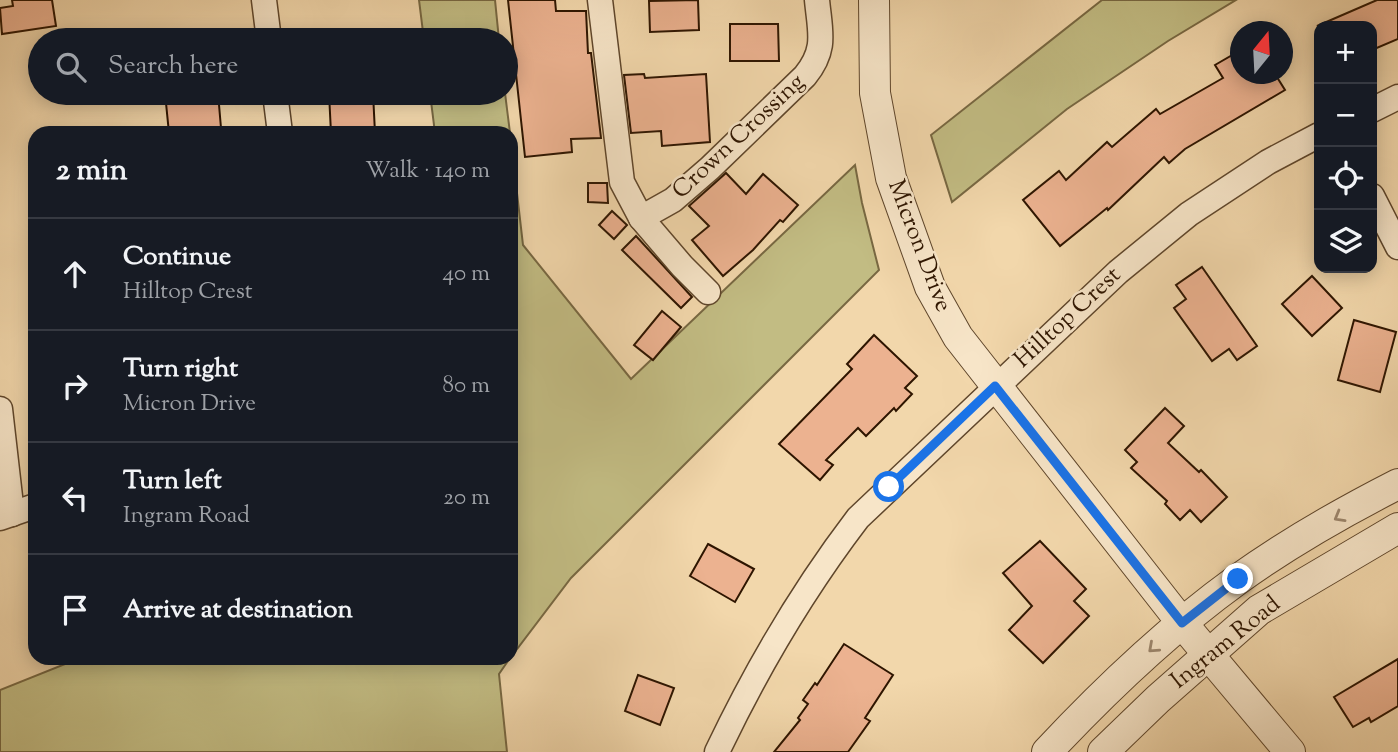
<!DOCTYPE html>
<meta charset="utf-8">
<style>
body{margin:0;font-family:"Sorts Mill Goudy",serif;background:#242831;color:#f1f3f6}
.controls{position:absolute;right:21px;top:21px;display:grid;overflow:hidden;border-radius:14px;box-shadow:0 4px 18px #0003}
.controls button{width:63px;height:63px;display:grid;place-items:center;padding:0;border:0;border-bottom:2px solid #363941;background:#171b24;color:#f1f3f6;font:35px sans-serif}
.compass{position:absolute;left:1230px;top:21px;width:63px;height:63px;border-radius:50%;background:#171b24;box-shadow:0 4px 18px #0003;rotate:18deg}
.stop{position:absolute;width:21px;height:21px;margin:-16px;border:5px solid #1a73e8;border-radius:50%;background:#fff}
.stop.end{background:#1a73e8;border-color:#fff;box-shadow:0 2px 7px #0008}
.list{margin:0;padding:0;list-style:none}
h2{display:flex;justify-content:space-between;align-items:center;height:91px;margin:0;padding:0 28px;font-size:30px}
h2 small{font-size:23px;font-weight:400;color:#9ea1a6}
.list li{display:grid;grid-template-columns:46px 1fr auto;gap:21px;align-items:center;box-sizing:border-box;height:112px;padding:0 28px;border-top:2px solid #363941}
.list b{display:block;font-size:26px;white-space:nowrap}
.list p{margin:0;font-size:23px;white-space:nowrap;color:#9ea1a6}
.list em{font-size:23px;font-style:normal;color:#9ea1a6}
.icon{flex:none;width:38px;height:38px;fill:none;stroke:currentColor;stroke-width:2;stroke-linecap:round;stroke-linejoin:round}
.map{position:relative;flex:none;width:1398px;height:752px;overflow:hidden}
.search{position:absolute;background:#171b24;box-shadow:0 4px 18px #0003;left:28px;top:28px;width:490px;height:77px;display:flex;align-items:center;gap:18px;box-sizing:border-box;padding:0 24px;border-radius:38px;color:#9ea1a6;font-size:26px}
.panel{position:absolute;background:#171b24;box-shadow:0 4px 18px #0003;left:28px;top:126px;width:490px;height:539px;border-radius:21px}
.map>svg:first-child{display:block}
.green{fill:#c2bc83;stroke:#786842;stroke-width:2}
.building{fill:#ecb290;stroke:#2e1500;stroke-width:2}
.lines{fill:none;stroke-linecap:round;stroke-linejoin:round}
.minor-casing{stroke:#5f462b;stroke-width:27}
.tertiary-casing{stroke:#5f462b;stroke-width:32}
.minor{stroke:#f7e5c8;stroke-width:24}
.tertiary{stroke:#f7e5c8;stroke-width:30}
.oneway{stroke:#9d876e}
.route{stroke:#1a73e8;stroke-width:9}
.labels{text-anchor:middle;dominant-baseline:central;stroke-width:5;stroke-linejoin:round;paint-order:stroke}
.street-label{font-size:24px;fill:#2e1500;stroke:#f7e5c8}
</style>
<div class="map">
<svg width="1398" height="752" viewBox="0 0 1398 752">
<rect width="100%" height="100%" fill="#f2d7ab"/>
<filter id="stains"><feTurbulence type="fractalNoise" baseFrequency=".00286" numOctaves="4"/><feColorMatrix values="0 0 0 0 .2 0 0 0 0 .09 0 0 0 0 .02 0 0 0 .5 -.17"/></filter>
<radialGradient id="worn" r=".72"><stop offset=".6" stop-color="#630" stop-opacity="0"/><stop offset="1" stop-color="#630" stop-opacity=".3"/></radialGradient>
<g class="green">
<path d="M419 0H495L499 40H424Z"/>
<path d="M1102 0H1236L1168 41 1067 109 952 202 931 135Z"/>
<path d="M430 93H505L510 133H435Z"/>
<path d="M511 141 523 245 631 379 855 165 862 203 879 270 571 578 511 657Z"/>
<path d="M80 658H510L499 674 507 752H0V690Z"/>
</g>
<g class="building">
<path d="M12 0H52L56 26 2 34 0 8 13 6Z"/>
<path d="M508 0H555L556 11H586L588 53H591L601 138 571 139 572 152 525 157Z"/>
<path d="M698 0 699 30 650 32 649 1Z"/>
<path d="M1377 0H1398V39L1372 50V26H1317Z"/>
<path d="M730 24H778L779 61H730Z"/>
<path d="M1241 50V74H1275L1285 90 1185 149 1169 163 1164 157 1108 210 1107 208 1060 246 1023 200 1059 171 1066 180 1107 142 1112 147 1156 109 1160 114 1223 78 1215 65Z"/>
<path d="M644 74 645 78 706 74 710 142 662 146 661 131 631 133 624 75Z"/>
<path d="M165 93H218L221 128 208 129 209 133H169Z"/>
<path d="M329 93H373L375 133H331Z"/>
<path d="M726 173 746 194 763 174 798 205 783 222 780 220 753 250 723 276 692 240 709 226 689 206Z"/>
<path d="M588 183H607L608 203 588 202Z"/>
<path d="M612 211 627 225 614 239 599 225Z"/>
<path d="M636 236 692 297 681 308 622 250Z"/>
<path d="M1202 267 1257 346 1237 360 1229 349 1212 361 1174 308 1186 299 1176 285Z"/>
<path d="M1312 276 1342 308 1312 336 1282 304Z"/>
<path d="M662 311 681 327 653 360 634 345Z"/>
<path d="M1354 320 1396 332 1380 392 1338 380Z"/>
<path d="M874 335 917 376 905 388 912 394 896 411 894 408 866 436 858 428 826 460 833 465 820 480 779 444 852 369 847 364Z"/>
<path d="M1165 408 1184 426 1168 443 1199 472 1201 470 1227 497 1201 522 1190 510 1180 520 1165 504 1167 501 1131 468 1137 462 1125 450Z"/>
<path d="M1040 541 1086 589 1074 601 1089 616 1043 663 1009 630 1032 606 1003 573Z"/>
<path d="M708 544 754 569 735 602 690 576Z"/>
<path d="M844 644 893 675 865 718 870 721 848 752H774L800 720 798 718 808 704 803 700 815 683 817 685Z"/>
<path d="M1398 659V706L1371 722 1369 718 1353 727 1334 697Z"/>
<path d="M638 675 674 688 660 725 625 711Z"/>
</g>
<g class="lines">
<defs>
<g id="minor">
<path d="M264 0 269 40"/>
<path d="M600 0 622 182 641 218 682 266 708 292"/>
<path d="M275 93 280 133"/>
<path d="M1372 110 1398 97"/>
<path d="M1372 196 1398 247"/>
<path d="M641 218 673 200 710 168 805 76C827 49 820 32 817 0"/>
<path d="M0 409 12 514"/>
<path d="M0 518 35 506"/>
<path d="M717 752C756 670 803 590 858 518L1118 272 1189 214 1268 162 1319 135"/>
</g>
<g id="tertiary">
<path d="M874 0 875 93 891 178 930 287 958 337 1182 623 1290 752"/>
<path d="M1047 752C1105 690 1168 630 1237 580 1287 544 1343 512 1398 484"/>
<path d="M1103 752 1158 699 1259 610 1398 528"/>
</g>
</defs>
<use href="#minor" class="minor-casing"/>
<use href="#tertiary" class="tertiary-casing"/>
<use href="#minor" class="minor"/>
<use href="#tertiary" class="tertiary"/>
</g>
<defs><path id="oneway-chevron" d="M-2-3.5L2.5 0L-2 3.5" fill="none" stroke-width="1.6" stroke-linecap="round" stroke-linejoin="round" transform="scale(1.75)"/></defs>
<g class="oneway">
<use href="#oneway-chevron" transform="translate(1339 517) rotate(150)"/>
<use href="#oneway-chevron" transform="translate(1153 648) rotate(138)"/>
</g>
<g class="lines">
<path class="route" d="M889 487 995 386 1182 623 1238 579"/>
</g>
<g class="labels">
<g class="street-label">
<text transform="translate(739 137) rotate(-43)">Crown Crossing</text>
<text transform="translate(919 246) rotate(69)">Micron Drive</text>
<text transform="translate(1068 318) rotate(-43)">Hilltop Crest</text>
<text transform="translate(1226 643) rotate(-39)">Ingram Road</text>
</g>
</g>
<rect width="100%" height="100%" filter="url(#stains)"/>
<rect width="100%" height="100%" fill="url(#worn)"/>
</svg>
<div class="controls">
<button>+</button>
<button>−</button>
<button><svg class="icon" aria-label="locate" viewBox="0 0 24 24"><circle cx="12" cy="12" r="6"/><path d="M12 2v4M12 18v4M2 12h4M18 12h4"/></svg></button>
<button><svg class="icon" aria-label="layers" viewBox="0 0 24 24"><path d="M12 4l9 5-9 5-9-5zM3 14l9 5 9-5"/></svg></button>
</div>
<svg class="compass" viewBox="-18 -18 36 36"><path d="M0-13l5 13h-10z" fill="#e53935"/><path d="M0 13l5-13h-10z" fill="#9ea1a6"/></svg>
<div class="stop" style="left:889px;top:487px"></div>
<div class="stop end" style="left:1238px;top:579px"></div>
<div class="search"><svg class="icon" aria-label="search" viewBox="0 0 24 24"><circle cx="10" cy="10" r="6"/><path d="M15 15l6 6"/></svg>Search here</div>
<section class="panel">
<h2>2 min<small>Walk · 140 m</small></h2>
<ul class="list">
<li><svg class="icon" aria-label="ahead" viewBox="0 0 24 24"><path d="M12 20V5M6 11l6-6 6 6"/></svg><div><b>Continue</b><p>Hilltop Crest</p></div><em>40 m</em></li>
<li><svg class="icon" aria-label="right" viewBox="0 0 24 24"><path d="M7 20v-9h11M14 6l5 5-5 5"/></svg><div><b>Turn right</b><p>Micron Drive</p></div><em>80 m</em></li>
<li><svg class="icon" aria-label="left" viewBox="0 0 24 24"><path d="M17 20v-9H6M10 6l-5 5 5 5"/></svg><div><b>Turn left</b><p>Ingram Road</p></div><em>20 m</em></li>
<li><svg class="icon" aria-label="arrive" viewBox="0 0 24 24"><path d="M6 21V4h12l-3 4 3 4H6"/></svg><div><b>Arrive at destination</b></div></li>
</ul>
</section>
</div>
